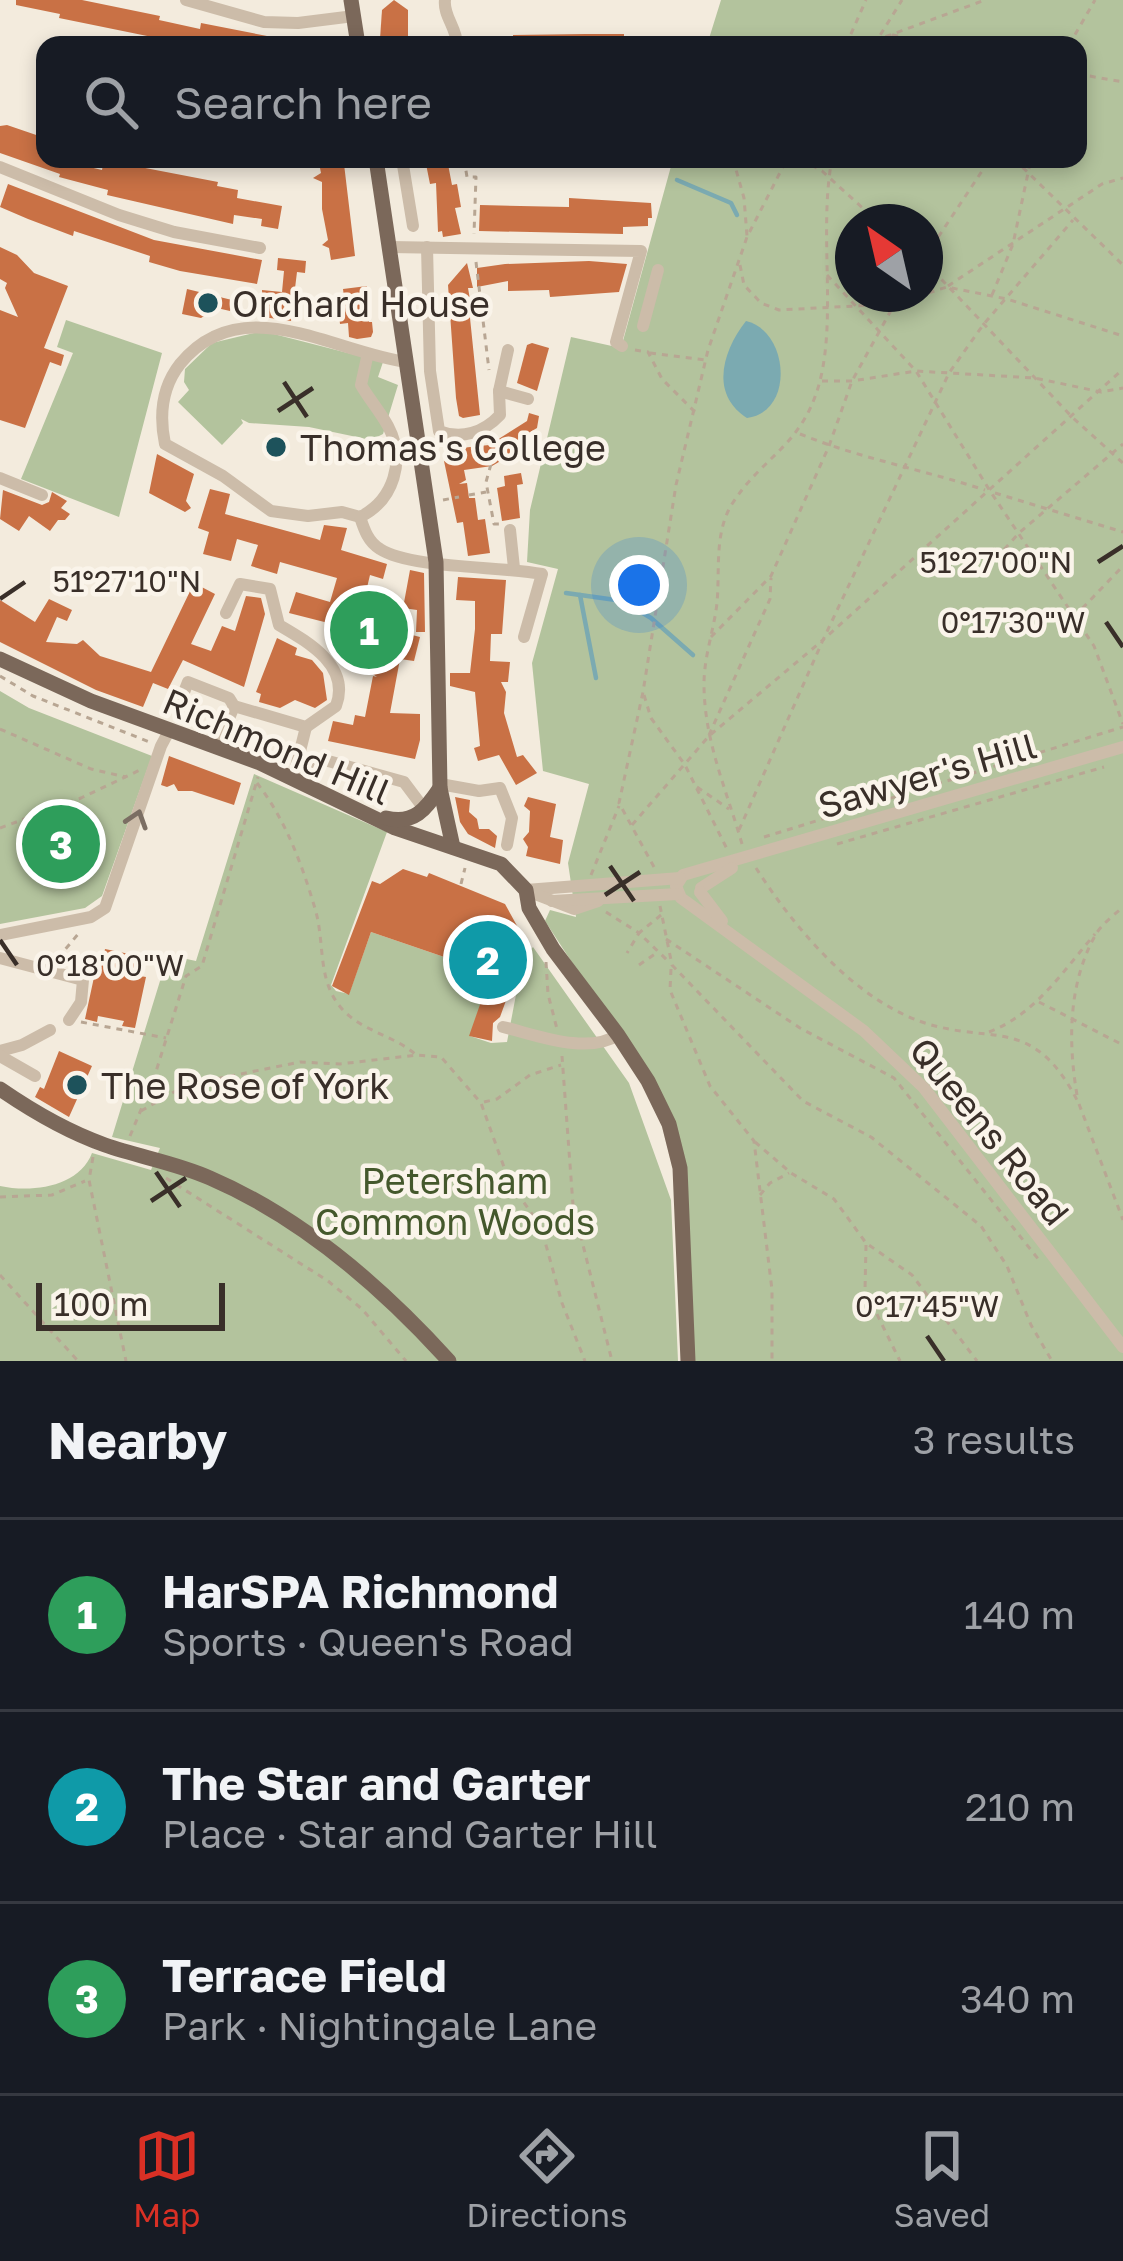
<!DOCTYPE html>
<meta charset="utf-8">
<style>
body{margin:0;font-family:"Golos Text",sans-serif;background:#20242c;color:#f1f3f6}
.compass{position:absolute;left:835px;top:204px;width:108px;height:108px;border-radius:50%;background:#171b24;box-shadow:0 6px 18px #0003;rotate:326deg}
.scale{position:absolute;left:36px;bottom:30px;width:189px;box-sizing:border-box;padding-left:12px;border:6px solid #392f29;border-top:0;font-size:33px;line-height:42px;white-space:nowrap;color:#392f29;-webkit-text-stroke:9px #faf4ea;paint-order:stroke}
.you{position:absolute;left:639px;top:585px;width:42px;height:42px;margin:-30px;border:9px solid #fff;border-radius:50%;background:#1a73e8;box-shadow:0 0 0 18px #1a73e833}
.badge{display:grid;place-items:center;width:78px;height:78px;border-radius:50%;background:#d93025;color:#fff;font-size:39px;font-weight:700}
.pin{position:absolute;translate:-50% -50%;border:6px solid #fff;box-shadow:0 3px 12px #0006}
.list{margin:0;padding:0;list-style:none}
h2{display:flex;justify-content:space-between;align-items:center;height:156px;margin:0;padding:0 48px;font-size:51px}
h2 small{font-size:39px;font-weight:400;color:#9ea1a6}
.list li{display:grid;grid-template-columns:78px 1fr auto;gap:36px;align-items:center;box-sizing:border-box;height:192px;padding:0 48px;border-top:3px solid #363941}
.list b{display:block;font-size:45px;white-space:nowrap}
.list p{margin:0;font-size:39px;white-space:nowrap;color:#9ea1a6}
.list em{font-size:39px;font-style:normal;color:#9ea1a6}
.icon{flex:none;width:66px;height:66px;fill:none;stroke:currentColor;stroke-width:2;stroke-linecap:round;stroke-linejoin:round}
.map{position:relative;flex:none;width:1123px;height:1361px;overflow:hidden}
.search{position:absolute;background:#171b24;box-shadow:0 6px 18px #0003;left:36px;right:36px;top:36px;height:132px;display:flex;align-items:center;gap:30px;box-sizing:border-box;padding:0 42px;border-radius:24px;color:#9ea1a6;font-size:45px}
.sheet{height:732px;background:#171b24}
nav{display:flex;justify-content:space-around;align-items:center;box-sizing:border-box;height:168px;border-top:3px solid #363941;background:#171b24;font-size:33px;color:#9ea1a6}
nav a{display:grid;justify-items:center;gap:6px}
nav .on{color:#d93025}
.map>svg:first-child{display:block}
.green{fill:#b3c39d;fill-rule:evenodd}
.water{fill:#7baab1}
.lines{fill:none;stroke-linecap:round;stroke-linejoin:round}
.stream{stroke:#7baab1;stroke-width:4.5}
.building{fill:#c97145}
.path{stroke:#b8a693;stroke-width:3;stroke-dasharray:6 6;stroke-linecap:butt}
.minor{stroke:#ccbca9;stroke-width:12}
.major{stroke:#7b685a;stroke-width:15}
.oneway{stroke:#7b6e63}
.ticks{fill:none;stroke:#392f29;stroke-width:4.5}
.poi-dot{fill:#1d525b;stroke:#faf4ea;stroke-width:4.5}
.labels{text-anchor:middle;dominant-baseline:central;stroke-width:9;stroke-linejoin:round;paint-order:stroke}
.poi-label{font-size:36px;fill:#392f29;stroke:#faf4ea;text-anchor:start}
.street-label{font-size:36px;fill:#392f29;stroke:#faf4ea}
.park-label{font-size:36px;fill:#44582c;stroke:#faf4ea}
.ticks-label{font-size:30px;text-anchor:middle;fill:#392f29;stroke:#faf4ea;stroke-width:9;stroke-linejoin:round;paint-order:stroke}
</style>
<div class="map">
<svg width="1123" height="1361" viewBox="0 0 1123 1361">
<rect width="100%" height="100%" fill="#f3ebdd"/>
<g class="green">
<path d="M721 0H1123V1361H694L674 1119 545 921 550 910 576 917 568 863 589 784 543 771 532 663 558 569 527 562 530 510 571 337 621 348 673 159H1078V45H707ZM853 222H925V294H853Z"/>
<path d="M66 320 162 353 119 517 21 479 73 353 57 347Z"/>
<path d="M262 331 383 362 378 377 398 385 383 434 371 440 309 427 249 423 241 419 243 423 222 445 178 402 189 390 184 382 185 369 212 343Z"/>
<path d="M0 691 29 708 152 756 102 896 85 908 0 924Z"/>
<path d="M254 774 387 832 331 985 336 991 349 994 371 932 491 973 470 1036 491 1043 507 1042 523 958 533 947 629 1083 671 1200 678 1361H0V1186C32 1193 79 1187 92 1153L151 1170 160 1148 112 1137 168 955 196 961Z"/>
</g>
<path class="water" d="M746 321C789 331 795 412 747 418 709 394 723 350 746 321Z"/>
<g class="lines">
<g class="stream">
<path d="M677 180 731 203 737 215"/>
<path d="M566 593 623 601 651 618 693 655"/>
<path d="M580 595 596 678"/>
</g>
</g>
<g class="building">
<path d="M16 0H82L160 16 159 20 200 29 201 23 267 36 266 45H167L162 39 59 18 60 14 16 5Z"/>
<path d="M394 0 408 10V45H387L380 39 382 10Z"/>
<path d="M585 34H624V45H513V35Z"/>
<path d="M7 125 45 138V159H82L81 165 102 170 104 159H123L140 167 218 182 217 186 238 190 237 198 282 206 278 229 261 226 262 219 234 215 233 224 107 195 108 190 59 177 60 174 0 153V126Z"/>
<path d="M425 159H447L452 185 457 184 461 207 455 208 461 234 443 237 442 231 438 232 436 183 430 184Z"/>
<path d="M344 164 355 256 331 260 329 248 322 245 328 240 322 209V182L313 178 321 173 320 168Z"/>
<path d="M8 184 154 240 262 260 257 284 180 271 149 262 150 256 74 231 73 236 28 219 0 207Z"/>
<path d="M569 198 651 203 652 218H648V226L623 227V234L479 231 480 205 569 207Z"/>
<path d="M0 247 17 255 34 273 68 286 44 348 64 355 61 366 50 362 25 428 0 420V310L18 317 5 288 7 283 0 279Z"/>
<path d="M278 258 306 261 305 273 297 272 291 321 263 317 262 290 282 292 284 271 277 270Z"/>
<path d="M589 261 627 264 619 292 550 297 549 290 508 291V281L477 287V268L505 264Z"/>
<path d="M467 263 473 288H468L473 317 470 318 480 415 463 418 459 416 456 398 448 285Z"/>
<path d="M367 286 369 322H372L373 332 371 337 357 339 349 337 348 323 340 324 338 306 345 305 343 289Z"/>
<path d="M187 289 232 300 230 311 217 308 201 318 182 314Z"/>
<path d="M532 343 549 348 537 391 517 383 527 345Z"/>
<path d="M529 413 539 416 537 428 525 435 530 444 492 466 464 470 466 480 459 484 467 483 469 498H475L478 520 485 519 490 553 468 556 463 522 457 523 444 461 462 455 461 448 489 445 527 421Z"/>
<path d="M157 454 194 474 186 501 191 508 185 512 149 493Z"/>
<path d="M521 473 523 484 517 485 520 518 502 521 497 488 505 486 504 476Z"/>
<path d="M210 489 230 494 225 514 320 540 324 525 347 528 341 550 387 564 383 579 370 575 365 596 388 602 381 627 420 637 414 661 400 659 390 713 420 714V740L415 759 328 741 333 721 353 725 355 715 365 717 373 676 377 677 339 650 344 627 289 613 296 592 330 602 337 578 280 562 277 574 251 566 258 545 237 539 231 561 203 554 209 532 198 528Z"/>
<path d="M3 490 42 505 49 502 52 492 67 501 61 508 70 514 65 520H58L50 531 29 516 19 531 0 519Z"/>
<path d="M410 570 424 573 425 632H416L417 610 403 608Z"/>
<path d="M458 577 506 580 502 634H491L490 661 510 662 508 682H501L506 692 504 713 517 757 523 755 537 773 516 785 499 755 478 761 474 748 480 746 475 692 450 686V673H470L475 629V601L456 600Z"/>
<path d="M194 583 215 594 191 644 211 651 222 626 235 631 246 596 261 598 265 614 244 687 183 660 168 689 153 683 143 707 96 690 0 642V600L35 622 49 599 72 610 67 621 57 617 46 642 77 644 83 640 100 656 151 672Z"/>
<path d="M277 638 297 648 295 655 312 660 323 673 327 700 315 708 295 700 280 708 259 702 261 694 256 692Z"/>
<path d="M169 756 241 783 234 805 192 791H178L174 784 167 787 161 785Z"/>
<path d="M455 797 470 800 469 812 477 819 479 829H489L497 836 495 848 468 834 460 822Z"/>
<path d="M528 797 556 804 550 837 563 840 560 864 526 856 528 847 523 839 529 832 530 811 524 806Z"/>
<path d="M403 869 427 877 429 873 505 904 521 933 516 945 524 948 513 980 519 982 514 997 508 995 500 1017 493 1023 492 1041 469 1036 491 973 371 932 349 995 332 986 372 881 380 884Z"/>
<path d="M105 949 144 957 140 976 146 977 135 1028 122 1026 124 1021 98 1016 97 1022 85 1019 96 968 101 969Z"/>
<path d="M59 1051 92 1066 69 1117 35 1097 40 1087 44 1089Z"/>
</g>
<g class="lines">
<g class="path">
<path d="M846 45 866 0"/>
<path d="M863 45 985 0"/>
<path d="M874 45 902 0"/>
<path d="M901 45 893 35 934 45"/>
<path d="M1069 45 1095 0"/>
<path d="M1078 74 1123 82"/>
<path d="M464 159 467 177H476L474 234"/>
<path d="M733 159 744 198 747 236"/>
<path d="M801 159 822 171 878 222"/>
<path d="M1014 159 1123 265"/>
<path d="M925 257 990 159"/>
<path d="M476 262 489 370"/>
<path d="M925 262 1073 418 1123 463"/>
<path d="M740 265 744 285 761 303 779 310 893 304 947 287 1007 299 1123 336"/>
<path d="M827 275 916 371 990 491 1094 646 1123 724"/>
<path d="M948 286 1102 184 1123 178"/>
<path d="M992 295 1013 244 1031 159"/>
<path d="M635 350 648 352 662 379 695 412"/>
<path d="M650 353 706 360"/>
<path d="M822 381H852L916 371 1035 378 1101 392 1123 388"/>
<path d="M800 434C859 458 924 470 985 490"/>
<path d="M487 453 491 464 486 482 494 524H501"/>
<path d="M995 493 1123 532"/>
<path d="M469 495 486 492"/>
<path d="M443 500 459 497"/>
<path d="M980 576 1019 533 1123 444"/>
<path d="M1074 617 1123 566"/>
<path d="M711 637 771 576 829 446 852 381 900 294"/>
<path d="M0 676 33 696 152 743"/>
<path d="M644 695 651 718 685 765 727 849"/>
<path d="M0 729 91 769 126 777"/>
<path d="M709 735 770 599 771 578"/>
<path d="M257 783C286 820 303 867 316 912 325 946 317 982 343 1010 364 1032 393 1035 415 1054"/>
<path d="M697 787 729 809"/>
<path d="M632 825 709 736 823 640 949 373 983 325 1073 220"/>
<path d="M0 828 81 798 140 770"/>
<path d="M739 830 823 640 1123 369"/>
<path d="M764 837 1123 727"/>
<path d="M742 844C727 791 704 741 704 684 704 656 714 630 717 603 720 570 714 533 732 504 761 458 800 447 818 388 838 321 818 232 832 159"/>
<path d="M837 844 1104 767"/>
<path d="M654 867 619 803 643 692 676 485 708 350 747 237 787 159"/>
<path d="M756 868C792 924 845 988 907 1016 984 1051 1030 1007 1078 1102"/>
<path d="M591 875 619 806"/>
<path d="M461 884 465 868"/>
<path d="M660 906 672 965 803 1101 871 1137 981 1226 1007 1266 1031 1325 1052 1361"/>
<path d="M606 912 639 933 627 953"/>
<path d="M661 915 639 933 668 961"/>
<path d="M666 939 800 1028 894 1078 1039 1260"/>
<path d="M58 958 79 933"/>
<path d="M546 962 548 994 557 1029"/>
<path d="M639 965 655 954"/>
<path d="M671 969 670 990 710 1086 754 1141 772 1290V1361"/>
<path d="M1039 1002 1123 1045"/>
<path d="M81 1022 166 1038"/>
<path d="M989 1032C1036 1014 1063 971 1095 934"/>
<path d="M562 1056 573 1205 612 1361"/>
<path d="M1077 1095C1068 1042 1068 983 1096 934 1102 924 1114 915 1123 907"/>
<path d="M484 1102 497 1099 530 1075 561 1065"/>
<path d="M1079 1104 1123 1220"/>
<path d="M141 1111 186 1085 300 1062 340 1064 417 1055 441 1057 481 1103 509 1181 541 1227 562 1303 585 1361"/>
<path d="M130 1136 153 1081 186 976 202 966 258 777"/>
<path d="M755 1142 791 1173 834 1199 866 1243 912 1275 977 1361"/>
<path d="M93 1157 89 1180 126 1361"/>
<path d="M166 1178 328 1281 362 1309 406 1361"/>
<path d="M760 1195 770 1183 789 1173"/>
<path d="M0 1197 52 1195 85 1181"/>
<path d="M866 1245 865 1290 900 1361"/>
<path d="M0 1275 78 1361"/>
</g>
<g class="minor">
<path d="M186 0 264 22 298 23 354 16"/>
<path d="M445 0C443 16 457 28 457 45"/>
<path d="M402 159 413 226"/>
<path d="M0 167 119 215 174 232 260 248"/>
<path d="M390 247 641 251 616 342 622 346"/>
<path d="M427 247 430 371 439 431C462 440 484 432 500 415L499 391 508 350"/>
<path d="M643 326 658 270"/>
<path d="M368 353 361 385C369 399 380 411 388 426 406 460 394 500 360 517L342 512 308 516 271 511 223 476 165 444C159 415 162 387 180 364 241 289 331 351 406 362"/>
<path d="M499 391 528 399"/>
<path d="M0 478 42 495"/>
<path d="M360 517C364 529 368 542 380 549 411 569 501 566 542 574L524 637"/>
<path d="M510 530 514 568"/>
<path d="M179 705 188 682 229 698 234 706 306 727 336 706C351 666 308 642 279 625L270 589 240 584 226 613"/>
<path d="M1123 747 683 875 676 886 681 898 864 1031 924 1088 1123 1347"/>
<path d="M217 748 234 706"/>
<path d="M293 779 306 727"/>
<path d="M440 784 479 791 500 788 512 818 507 845"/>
<path d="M309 785 321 759 404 782 425 810"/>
<path d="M701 888 732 868"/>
<path d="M526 890 680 878"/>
<path d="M527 891 574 909 598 901"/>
<path d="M700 892 722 921"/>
<path d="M552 901 678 894"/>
<path d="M0 935 91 917 105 908 161 746 169 731"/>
<path d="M0 958 83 980 81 1002 69 1020"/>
<path d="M503 1027C537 1035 587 1055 618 1035"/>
<path d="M0 1051 22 1045 50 1030"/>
<path d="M0 1056 35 1076"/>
</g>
<g class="major">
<path d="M351 0 358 45"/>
<path d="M376 159 436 562 440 788 453 847"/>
<path d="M0 659 91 701 260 763 395 828 501 864 526 890 529 908 553 949 618 1035 648 1081 669 1124 680 1168 688 1361"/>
<path d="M386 818C414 825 426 809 440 788"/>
<path d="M0 1089C32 1111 68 1132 105 1145 139 1157 177 1163 210 1178 303 1218 382 1287 449 1361"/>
</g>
</g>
<defs><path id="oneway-chevron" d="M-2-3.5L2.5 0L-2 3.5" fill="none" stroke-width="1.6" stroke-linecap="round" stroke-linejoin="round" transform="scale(3)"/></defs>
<use class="oneway" href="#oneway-chevron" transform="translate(137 819) rotate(-72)"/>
<path class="ticks" d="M284 382 307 417M278 411 313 388M1098 562 1123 546M0 599 25 582M1106 622 1123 647M610 866 634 901M605 895 640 872M0 940 17 965M156 1172 180 1207M151 1201 186 1178M927 1336 944 1361"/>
<g class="poi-dot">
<circle cx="208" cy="303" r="12"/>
<circle cx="276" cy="447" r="12"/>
<circle cx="77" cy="1085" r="12"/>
</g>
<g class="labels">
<g class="poi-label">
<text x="232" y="303">Orchard House</text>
<text x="300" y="447">Thomas's College</text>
<text x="101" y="1085">The Rose of York</text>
</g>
<g class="street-label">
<text transform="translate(277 746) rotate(23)">Richmond Hill</text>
<text transform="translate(927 775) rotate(-16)">Sawyer's Hill</text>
<text transform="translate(990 1131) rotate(51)">Queens Road</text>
</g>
<g class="park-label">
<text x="455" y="1180">Petersham<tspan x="455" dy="41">Common Woods</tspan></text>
</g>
</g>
<g class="ticks-label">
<text x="996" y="573">51°27'00"N</text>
<text x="127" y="592">51°27'10"N</text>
<text x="1013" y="633">0°17'30"W</text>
<text x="110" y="976">0°18'00"W</text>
<text x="927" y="1317">0°17'45"W</text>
</g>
</svg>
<svg class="compass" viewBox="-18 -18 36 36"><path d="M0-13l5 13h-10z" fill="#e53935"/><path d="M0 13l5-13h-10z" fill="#9ea1a6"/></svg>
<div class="scale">100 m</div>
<div class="you"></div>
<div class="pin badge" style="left:369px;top:630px;background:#2e9e5b">1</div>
<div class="pin badge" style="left:488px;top:960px;background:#0f9aa8">2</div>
<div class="pin badge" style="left:61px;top:844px;background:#2e9e5b">3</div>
<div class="search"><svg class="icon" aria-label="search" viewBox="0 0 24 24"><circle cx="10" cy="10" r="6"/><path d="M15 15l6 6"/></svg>Search here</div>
</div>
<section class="sheet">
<h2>Nearby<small>3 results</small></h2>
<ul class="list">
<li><span class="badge" style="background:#2e9e5b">1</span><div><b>HarSPA Richmond</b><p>Sports · Queen's Road</p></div><em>140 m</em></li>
<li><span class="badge" style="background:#0f9aa8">2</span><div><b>The Star and Garter</b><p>Place · Star and Garter Hill</p></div><em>210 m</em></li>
<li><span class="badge" style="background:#2e9e5b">3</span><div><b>Terrace Field</b><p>Park · Nightingale Lane</p></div><em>340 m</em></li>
</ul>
</section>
<nav>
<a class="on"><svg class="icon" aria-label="map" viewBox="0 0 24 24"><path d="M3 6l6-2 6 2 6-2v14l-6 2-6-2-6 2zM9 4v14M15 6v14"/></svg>Map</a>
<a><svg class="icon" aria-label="directions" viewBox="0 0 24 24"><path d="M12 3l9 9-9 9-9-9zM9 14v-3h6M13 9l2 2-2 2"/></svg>Directions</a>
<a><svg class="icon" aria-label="saved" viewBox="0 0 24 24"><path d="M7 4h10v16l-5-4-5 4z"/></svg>Saved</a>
</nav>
